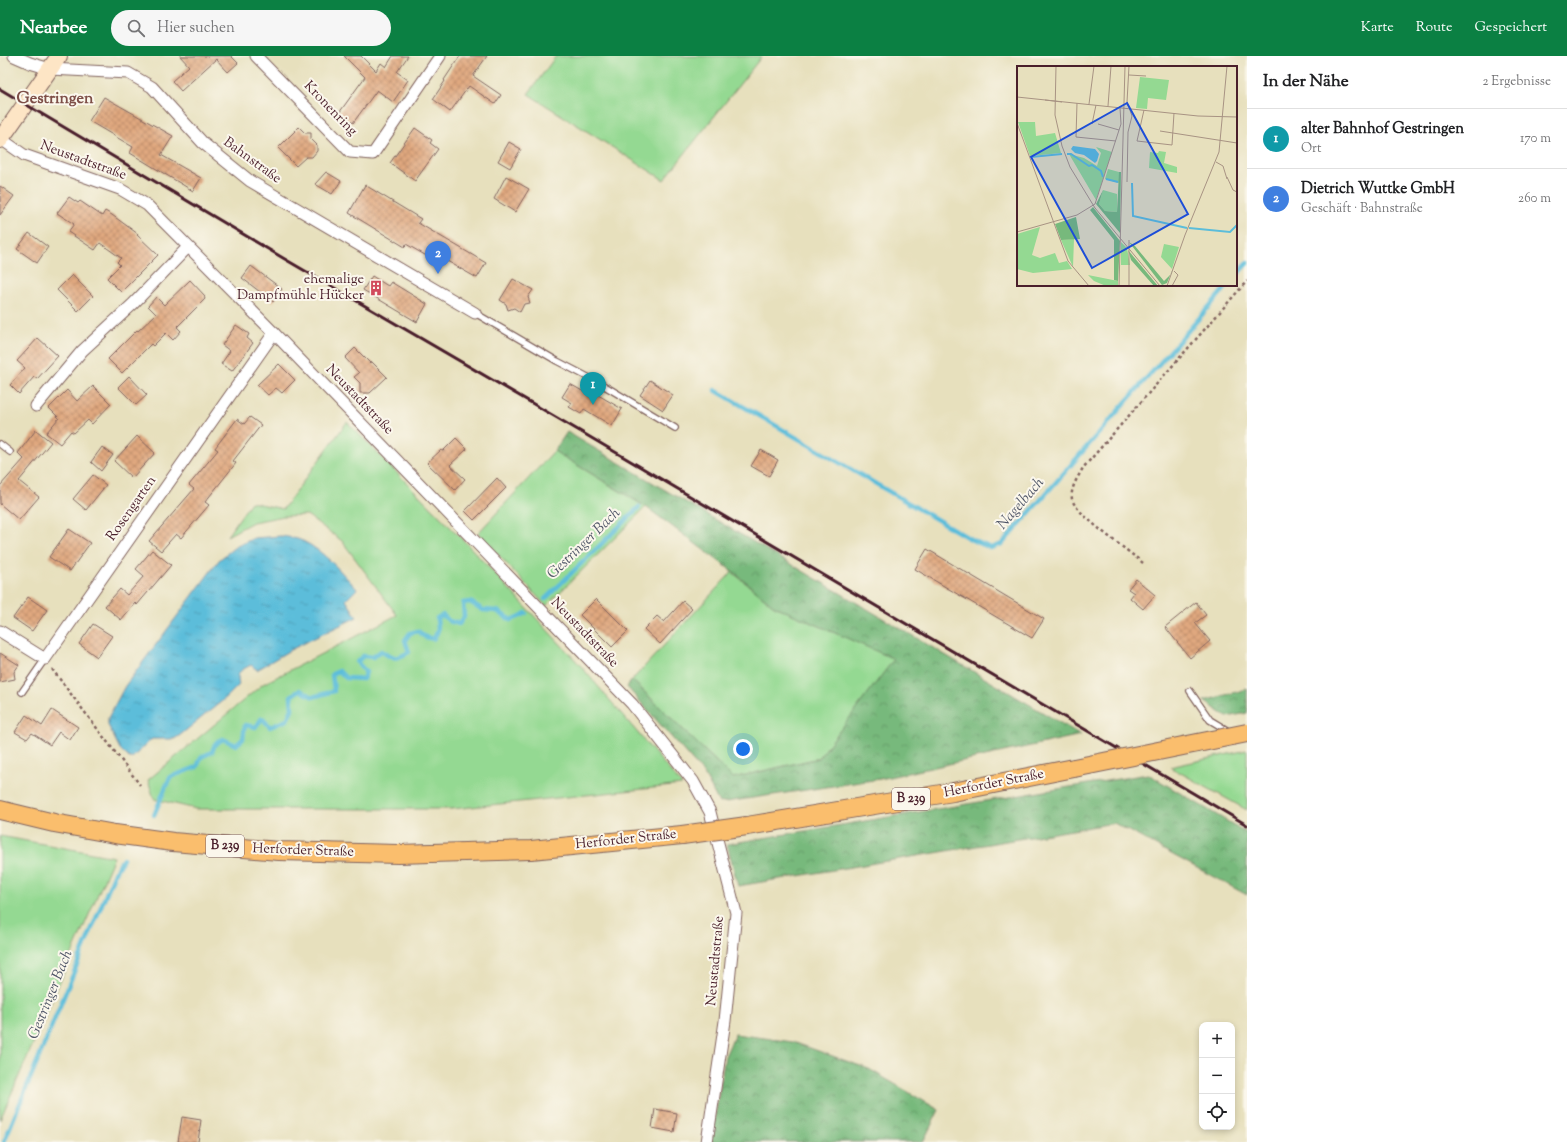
<!DOCTYPE html>
<html lang="de">
<meta charset="utf-8">
<style>
body{margin:0;font-family:"Sorts Mill Goudy",serif;background:#f6f6f6;color:#202124}
.controls{position:absolute;right:12px;bottom:12px;display:grid;overflow:hidden;border-radius:8px;box-shadow:0 2px 6px #0003}
.controls button{width:36px;height:36px;display:grid;place-items:center;padding:0;border:0;border-bottom:1px solid #e0e0e0;background:#fff;color:#202124;font:20px sans-serif}
.you{position:absolute;left:743px;top:693px;width:14px;height:14px;margin:-10px;border:3px solid #fff;border-radius:50%;background:#1a73e8;box-shadow:0 0 0 6px #1a73e833}
.badge{display:grid;place-items:center;width:26px;height:26px;border-radius:50%;background:#0b8043;color:#fff;font-size:13px;font-weight:700}
.pin{position:absolute;translate:-50% -33px;filter:drop-shadow(0 1px 2px #0008)}
.pin::after{content:'';position:absolute;top:21px;width:14px;height:12px;background:inherit;clip-path:polygon(0 0,100% 0,50% 100%)}
.list{margin:0;padding:0;list-style:none}
h2{display:flex;justify-content:space-between;align-items:center;height:52px;margin:0;padding:0 16px;font-size:17px}
h2 small{font-size:13px;font-weight:400;color:#757577}
.list li{display:grid;grid-template-columns:26px 1fr auto;gap:12px;align-items:center;box-sizing:border-box;height:60px;padding:0 16px;border-top:1px solid #e0e0e0}
.list b{display:block;font-size:15px;white-space:nowrap}
.list p{margin:0;font-size:13px;white-space:nowrap;color:#757577}
.list em{font-size:13px;font-style:normal;color:#757577}
.icon{flex:none;width:22px;height:22px;fill:none;stroke:currentColor;stroke-width:2;stroke-linecap:round;stroke-linejoin:round}
.map{position:relative;flex:none;width:1247px;height:1086px;overflow:hidden}
header{display:flex;align-items:center;gap:24px;box-sizing:border-box;height:56px;padding:0 20px;background:#0b8043;color:#fff}
header strong{font-size:19px}
nav{display:flex;gap:22px;margin-inline-start:auto;font-size:14px}
.search{width:280px;height:36px;background:#f6f6f6;display:flex;align-items:center;gap:10px;box-sizing:border-box;padding:0 14px;border-radius:22px;color:#757577;font-size:15px}
main{display:flex}
aside{flex:1;background:#fff}
.map>svg:first-child{display:block}
.green{fill:#94d992;stroke:#6f7c5e}
.forest{fill:url(#forest-crowns);stroke:#606c54}
.water{fill:url(#water-ripples);stroke:#536e82}
.lines{fill:none;stroke-linecap:round;stroke-linejoin:round}
.stream{stroke:#5cbdda;stroke-width:4.5}
.building{fill:url(#building-cross-hatch)}
.lane-casing{stroke:#81635e;stroke-width:8}
.street-casing{stroke:#81635e;stroke-width:13}
.secondary-casing{stroke:#81635e;stroke-width:18}
.primary-casing{stroke:#81635e;stroke-width:20}
.path{stroke:#81635e;stroke-width:2.5;stroke-dasharray:3 3;stroke-linecap:butt}
.lane{stroke:#fff;stroke-width:5.5}
.street{stroke:#fff;stroke-width:11}
.secondary{stroke:#fde5c5;stroke-width:16}
.primary{stroke:#fabe6d;stroke-width:18}
.rail{stroke:#4a1f2b;stroke-width:3}
.primary-bridge-casing{stroke:#81635e;stroke-width:20;stroke-linecap:butt}
.primary-bridge{stroke:#fabe6d;stroke-width:18}
.labels{text-anchor:middle;dominant-baseline:central;stroke-width:4;stroke-linejoin:round;paint-order:stroke}
.shield{fill:#fbf7ec;stroke:#7f6065;stroke-width:1}
.shield-label{font-size:13px;font-weight:bold;fill:#4a1f2b}
.street-label{font-size:14px;fill:#4a1f2b;stroke:#fbf7ec}
.poi-label{font-size:14px;fill:#4a1f2b;stroke:#fbf7ec;text-anchor:end}
.water-label{font-size:15px;font-style:italic;fill:#505668;stroke:#fbf7ec}
.quarter-label{font-size:16px;font-weight:bold;fill:#7e4f48;stroke:#fbf7ec}
.inset-river{fill:none;stroke:#5cbdda;stroke-width:2}
.inset-road{fill:none;stroke:#a89383;stroke-width:1}
.view{fill:#1d4ed8;fill-opacity:0.15;stroke:#1d4ed8;stroke-width:2}
.inset-edge{fill:none;stroke:#4a1f2b;stroke-width:2}
</style>
<header>
<strong>Nearbee</strong>
<div class="search"><svg class="icon" aria-label="search" viewBox="0 0 24 24"><circle cx="10" cy="10" r="6"/><path d="M15 15l6 6"/></svg>Hier suchen</div>
<nav><a>Karte</a><a>Route</a><a>Gespeichert</a></nav>
</header>
<main>
<div class="map">
<svg width="1247" height="1086" viewBox="0 0 1247 1086">
<defs>
<pattern id="forest-crowns" width="20" height="18" patternUnits="userSpaceOnUse"><rect width="20" height="18" fill="#77b97c"/><path d="M2 6a3 3 0 1 1 6 0M12 15a3 3 0 1 1 6 0" fill="none" stroke="#649666"/></pattern>
<pattern id="water-ripples" width="26" height="14" patternUnits="userSpaceOnUse"><rect width="26" height="14" fill="#5cbdda"/><path d="M2 4q2-2 4 0t4 0M15 11q2-2 4 0t4 0" fill="none" stroke="#4e99b1"/></pattern>
<pattern id="building-cross-hatch" width="8" height="8" patternUnits="userSpaceOnUse"><rect width="8" height="8" fill="#e0a87f"/><path d="M0 0l8 8M0 8l8-8" fill="none" stroke="#b88868"/></pattern>
</defs>
<rect width="100%" height="100%" fill="#fbf7ec"/>
<filter id="ink" filterUnits="userSpaceOnUse"><feTurbulence type="fractalNoise" baseFrequency=".025" numOctaves="2"/><feDisplacementMap in="SourceGraphic" scale="8" xChannelSelector="R" yChannelSelector="G"/><feConvolveMatrix kernelMatrix="1 2 1 2 8 2 1 2 1" color-interpolation-filters="sRGB"/></filter>
<filter id="wash" filterUnits="userSpaceOnUse"><feTurbulence type="fractalNoise" baseFrequency=".012" numOctaves="4" result="noise"/><feDisplacementMap in="SourceGraphic" scale="16" xChannelSelector="R" yChannelSelector="G"/><feGaussianBlur stdDeviation="0.9" result="paint"/><feColorMatrix in="noise" values="0 0 0 0 0 0 0 0 0 0 0 0 0 0 0 0 0 1.4 0 .05"/><feComposite in="paint" operator="in"/></filter>
<g filter="url(#wash)">
<rect width="100%" height="100%" fill="#e7e0bd"/>
<g class="green">
<path d="M556 0H762L664 124 528 38Z"/>
<path d="M347 366 467 488 580 609 682 729 452 753H196L154 743 148 724 263 628 397 559 342 485 307 459 284 460 253 466 227 480 251 446 283 453Z"/>
<path d="M554 395 646 451 546 550 478 477Z"/>
<path d="M732 516 774 550 895 603 819 702 733 722 632 624Z"/>
<path d="M1247 694V754L1170 711Z"/>
<path d="M0 780 114 801 0 1064Z"/>
</g>
<g class="forest">
<path d="M567 376 1081 679 880 723 719 747 704 718 627 631 632 624 733 722 819 702 894 603 774 550 732 515 646 451 554 395Z"/>
<path d="M1247 633V657L1227 661 1204 645Z"/>
<path d="M1148 718 1247 777V839L1114 767 738 830 727 788Z"/>
<path d="M735 978 793 986 869 1013 939 1054 923 1086H711L725 1000Z"/>
</g>
<path class="water" d="M281 480C288 481 296 482 303 485 324 495 341 516 357 533L346 544 357 561 290 594 257 614 251 609C240 615 236 615 239 629L227 641 179 680 174 683H152L132 702H129L120 693 108 669V662L125 630 219 504 235 491 254 482Z"/>
<g class="lines">
<g class="stream">
<path d="M1236 220 1247 207"/>
<path d="M715 334 972 484 991 492 1002 488 1228 229"/>
<path d="M545 543 639 451"/>
<path d="M154 759 170 721 197 711 201 701 212 696 215 688 223 683 236 689 243 683 245 669 256 671 262 662 270 671 287 664 292 653 291 640 300 634 313 641 334 635 332 618 339 615 346 622 363 623 366 616 357 606 363 600 373 601 381 595C393 604 397 603 409 596L405 584 410 577 418 575 425 581 434 583 438 574 437 562 443 559 449 565 459 568 464 561 463 547 470 546 483 554 497 555 511 564 521 560 526 557"/>
<path d="M4 1086 116 814 123 803"/>
</g>
</g>
<g id="blocks">
<g class="building">
<path d="M180 0H231L238 7 228 16 216 3 181 35 172 25 189 10Z"/>
<path d="M344 0H361L376 15 381 7 386 11 393 0H408L397 16 408 24 393 46 377 34 353 67 339 57 365 21Z"/>
<path d="M460 0H487L473 20 501 39 495 48 469 30 450 56 433 43 445 25 444 24Z"/>
<path d="M104 41 173 80 161 99 201 122 193 135 130 97 133 91 89 65Z"/>
<path d="M299 71 305 77H311V83L317 89V95L312 101H306L296 110 278 92Z"/>
<path d="M415 72 432 84 430 87 438 93 415 125 390 107Z"/>
<path d="M509 86 521 93 510 112 498 105Z"/>
<path d="M326 116 341 125 332 138 315 128Z"/>
<path d="M506 120 529 133 515 156 494 143Z"/>
<path d="M365 129 421 163 418 167 486 207 477 222 433 197 430 202 406 188 405 191 349 157Z"/>
<path d="M0 130 14 140 0 159Z"/>
<path d="M69 141 78 147 80 145 102 160 105 155 112 159 138 178 137 179 158 199 121 236 107 222 120 209 117 206 121 202 100 187 95 194 68 176 74 168 57 157Z"/>
<path d="M29 177 48 191 37 207 17 193Z"/>
<path d="M251 210 282 233 273 246 242 222Z"/>
<path d="M72 219 93 240 78 255 57 234Z"/>
<path d="M372 220 388 230 391 226 427 248 417 266 363 234Z"/>
<path d="M513 223 533 234 528 241 530 247 524 248 520 256 514 252 508 254 506 248 500 244Z"/>
<path d="M190 224 205 240 204 241 205 243 177 271 181 275 173 284 166 277 153 290 151 288 122 317 108 303 137 274 138 275 156 258 148 250 156 241 164 249Z"/>
<path d="M236 269 249 278 247 282 253 287 232 315 221 308 230 295 222 289Z"/>
<path d="M38 282 58 300 37 323 34 321 19 338 10 329 25 312 17 305Z"/>
<path d="M355 292 370 307 371 305 387 321 370 337H360V327L354 321 359 317 345 302Z"/>
<path d="M279 308 295 324 282 337 276 332 268 339 257 329Z"/>
<path d="M129 320 147 339 136 349 118 331Z"/>
<path d="M650 324 673 339 663 354 640 339Z"/>
<path d="M570 328 591 340 593 336 622 353 612 370 584 353 581 358 569 351 572 347 562 341Z"/>
<path d="M93 330 111 348 92 368 88 364 74 377 71 375 60 388 46 377 59 362 49 352 67 334 77 345Z"/>
<path d="M250 361 261 369 233 405 236 407 205 446 209 449 181 482 176 478 161 495 149 485 194 433 189 429 218 394 215 392 237 363 244 368Z"/>
<path d="M36 374 51 386 19 425 39 441 19 464 0 448V430L24 403 18 397Z"/>
<path d="M137 380 155 397 132 422 114 405Z"/>
<path d="M456 382 467 393 450 409 465 423 455 434 427 407 441 394 443 395Z"/>
<path d="M102 391 113 399 101 415 91 406Z"/>
<path d="M761 394 778 404 769 420 751 410Z"/>
<path d="M93 419 106 429 86 454 73 443Z"/>
<path d="M497 422 506 432 474 464 465 455Z"/>
<path d="M69 473 90 487 70 515 49 501Z"/>
<path d="M927 493 1044 563 1032 582 915 513Z"/>
<path d="M152 494 171 509 137 549 135 547 121 564 105 550 120 533 127 539 144 520 136 513Z"/>
<path d="M1136 523 1155 539 1143 553 1130 542 1134 537 1128 533Z"/>
<path d="M28 541 47 554 32 575 13 562Z"/>
<path d="M596 543 628 575 612 591 580 559Z"/>
<path d="M683 545 692 553 660 588 644 573 657 560 664 566Z"/>
<path d="M1196 546 1206 559 1195 567 1210 585 1190 602 1165 571Z"/>
<path d="M93 568 112 580 97 601 79 588Z"/>
<path d="M0 597 19 609 14 616 15 623 0 626Z"/>
<path d="M52 654 78 671 70 684 59 676 50 689 32 677 27 683 15 676 26 659 42 670Z"/>
<path d="M655 1053 677 1057 674 1076 652 1072Z"/>
<path d="M182 1061 201 1064 198 1086H178Z"/>
</g>
</g>
</g>
<g filter="url(#ink)">
<use href="#blocks" fill-opacity="0" stroke="#81635e" stroke-width="1"/>
<g class="lines">
<defs>
<g id="lane">
<path d="M475 257 557 305 603 329 675 372"/>
<path d="M0 388 10 396"/>
<path d="M1190 635 1210 664 1230 676"/>
<path d="M22 636 45 603"/>
</g>
<g id="street">
<path d="M14 0 30 7 50 13 128 17 152 31 203 87 250 125 475 257"/>
<path d="M256 0 350 96 373 98 440 0"/>
<path d="M1 83 24 99 120 133 147 149 274 277 632 648 693 725 710 756 736 857 725 965 707 1086"/>
<path d="M36 350 82 295 133 248 188 191"/>
<path d="M0 575 45 603 274 277"/>
</g>
<path id="secondary" d="M0 84 59 0"/>
<g id="primary">
<path d="M0 754 54 767 115 778 173 786 279 795 398 798 531 794 682 779"/>
<path d="M747 770 953 736 1074 712"/>
</g>
</defs>
<use href="#lane" class="lane-casing"/>
<use href="#street" class="street-casing"/>
<use href="#secondary" class="secondary-casing"/>
<use href="#primary" class="primary-casing"/>
<g class="path">
<path d="M1143 507C1129 495 1075 458 1072 443 1070 432 1078 421 1083 412L1247 225"/>
<path d="M52 613 140 729"/>
</g>
<use href="#lane" class="lane"/>
<use href="#street" class="street"/>
<use href="#secondary" class="secondary"/>
<use href="#primary" class="primary"/>
<path class="rail" d="M0 33 283 202 583 377 1247 769"/>
<defs>
<g id="primary-bridge">
<path d="M1074 712 1247 677"/>
<path d="M682 779 747 770"/>
</g>
</defs>
<use href="#primary-bridge" class="primary-bridge-casing"/>
<use href="#primary-bridge" class="primary-bridge"/>
</g>
</g>
<defs>
<symbol id="building-bare" viewBox="-9 -9 18 18"><path d="M-4-6H4V6H1V3H-1V6H-4ZM-2.5-4.3h1.7v1.8h-1.7ZM.8-4.3h1.7v1.8H.8ZM-2.5-1h1.7V.8h-1.7ZM.8-1h1.7V.8H.8Z" fill="#d1495b" stroke="#fbf7ec" stroke-width="2.5" paint-order="stroke"/></symbol>
</defs>
<g fill-rule="evenodd">
<use href="#building-bare" x="365" y="221" width="22" height="22"/>
</g>
<g class="labels">
<g class="shield">
<rect x="892" y="732" width="38" height="22" rx="3"/>
<rect x="206" y="779" width="38" height="22" rx="3"/>
</g>
<g class="shield-label">
<text x="911" y="743">B 239</text>
<text x="225" y="790">B 239</text>
</g>
<g class="street-label">
<text transform="translate(330 53) rotate(46)">Kronenring</text>
<text transform="translate(83 105) rotate(20)">Neustadtstraße</text>
<text transform="translate(252 105) rotate(36)">Bahnstraße</text>
<text transform="translate(359 344) rotate(46)">Neustadtstraße</text>
<text transform="translate(132 453) rotate(-55)">Rosengarten</text>
<text transform="translate(584 577) rotate(46)">Neustadtstraße</text>
<text transform="translate(994 728) rotate(-11)">Herforder Straße</text>
<text transform="translate(626 784) rotate(-6)">Herforder Straße</text>
<text transform="translate(303 795) rotate(2)">Herforder Straße</text>
<text transform="translate(716 905) rotate(-85)">Neustadtstraße</text>
</g>
<g class="poi-label">
<text x="364" y="224">ehemalige<tspan x="364" dy="16">Dampfmühle Hücker</tspan></text>
</g>
<g class="water-label">
<text transform="translate(1021 448) rotate(-49)">Nagelbach</text>
<text transform="translate(584 488) rotate(-44)">Gestringer Bach</text>
<text transform="translate(51 939) rotate(-68)">Gestringer Bach</text>
</g>
<g class="quarter-label">
<text x="55" y="43">Gestringen</text>
</g>
</g>
<g transform="translate(1017 10)">
<rect width="220" height="220" fill="#e7e0bd"/>
<path d="M123 11 152 14 149 34 131 32 130 43 119 42ZM1 56H18L19 70 38 67 44 87 13 90ZM79 81 95 86 79 134 52 88 67 92 80 100 84 87ZM142 85 149 86 147 97 160 101V107L132 102 133 86 141 87ZM91 103 102 106V117L88 113ZM86 124 100 128V146L88 145 82 138ZM23 161 15 189 23 192 38 187 42 197 50 195 55 203 16 207 0 203V168ZM57 173 56 201 44 174ZM104 176 110 182 113 199H104ZM147 178 162 181 155 203 144 191ZM71 209 101 215V220H89L77 215Z" fill="#94d992"/>
<path d="M102 106H104L103 167 79 138 86 124 82 138 88 145 100 146ZM76 141 103 175 101 215 97 214V174L73 144ZM59 151 63 173 44 174 38 158ZM112 176 118 180 147 215 154 208 159 195 150 217 145 219ZM111 184 141 220H137L114 194Z" fill="#77b97c"/>
<path d="M56 80 78 83 82 88 80 95 78 97 67 89 58 87 54 83Z" fill="#5cbdda"/>
<path class="inset-river" d="M50 88H54L72 100 75 99 84 105 86 111M14 91 45 88M89 113 101 116M115 117 116 150 170 162M172 162 213 166 220 159"/>
<path class="inset-road" d="M39 0 38 49 45 80 53 101 78 142 143 220M112 9 129 10M0 31 19 33M19 33 181 50 220 51M28 34 45 36M60 37 59 71 99 75M72 38 77 0M91 40 94 0M127 44 120 75 155 79 157 47M0 57 51 195 72 220M75 58 79 39M81 58 102 64M143 65 220 77M199 96 206 100 210 113M210 111 216 124 220 126M110 116 111 66 115 50 110 36 112 0M0 166 60 149 78 138 104 58 103 42M102 220 108 0M112 220V174M150 220 168 169 202 86 210 0M155 220 161 209 157 205"/>
<path class="view" d="M110 37 171 148 75 202 14 91Z"/>
<rect width="220" height="220" class="inset-edge"/>
</g>
</svg>
<div class="controls">
<button>+</button>
<button>−</button>
<button><svg class="icon" aria-label="locate" viewBox="0 0 24 24"><circle cx="12" cy="12" r="6"/><path d="M12 2v4M12 18v4M2 12h4M18 12h4"/></svg></button>
</div>
<div class="you"></div>
<div class="pin badge" style="left:593px;top:349px;background:#0f9aa8">1</div>
<div class="pin badge" style="left:438px;top:218px;background:#3f7fe0">2</div>
</div>
<aside>
<h2>In der Nähe<small>2 Ergebnisse</small></h2>
<ul class="list">
<li><span class="badge" style="background:#0f9aa8">1</span><div><b>alter Bahnhof Gestringen</b><p>Ort</p></div><em>170 m</em></li>
<li><span class="badge" style="background:#3f7fe0">2</span><div><b>Dietrich Wuttke GmbH</b><p>Geschäft · Bahnstraße</p></div><em>260 m</em></li>
</ul>
</aside>
</main>
